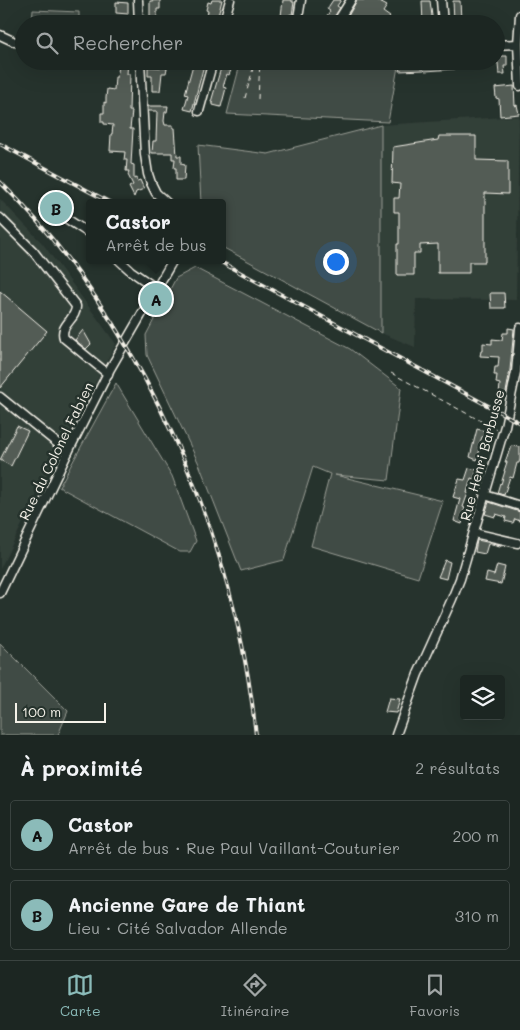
<!DOCTYPE html>
<html lang="fr">
<meta charset="utf-8">
<style>
body{margin:0;font-family:Mali,sans-serif;background:#29322f;color:#f1f3f6}
.controls{position:absolute;right:15px;bottom:15px;display:grid;overflow:hidden;border-radius:5px;box-shadow:0 5px 20px #0002}
.controls button{width:45px;height:45px;display:grid;place-items:center;padding:0;border:0;border-bottom:1px solid #3a4340;background:#1c2622;color:#f1f3f6;font:25px sans-serif}
.scale{position:absolute;left:15px;bottom:12px;width:91px;box-sizing:border-box;padding-left:5px;border:2px solid #f4f1e8;border-top:0;font-size:14px;line-height:18px;white-space:nowrap;color:#f4f1e8;-webkit-text-stroke:4px #26332d;paint-order:stroke}
.you{position:absolute;left:335px;top:261px;width:18px;height:18px;margin:-12px;border:4px solid #fff;border-radius:50%;background:#1a73e8;box-shadow:0 0 0 8px #1a73e833}
.badge{display:grid;place-items:center;width:32px;height:32px;border-radius:50%;background:#8bbbb9;color:#111;font-size:16px;font-weight:700}
.pin{position:absolute;translate:-50% -50%;border:2px solid #fff;box-shadow:0 1px 5px #0006}
.popup{position:absolute;left:86px;top:199px;width:140px;height:65px;box-sizing:border-box;display:grid;place-content:center;border-radius:5px;background:#1c2622;filter:drop-shadow(0 1px 4px #0005);font-size:16px;white-space:nowrap;color:#a0a5a5}
.popup b{font-size:19px;color:#f1f3f6}
.popup::after{content:'';position:absolute;left:50%;top:100%;margin-left:-10px;border:10px solid transparent;border-top-color:#1c2622}
.list{margin:0;padding:0;list-style:none}
h2{display:flex;justify-content:space-between;align-items:center;height:65px;margin:0;padding:0 20px;font-size:21px}
h2 small{font-size:16px;font-weight:400;color:#a0a5a5}
.list li{display:grid;grid-template-columns:32px 1fr auto;gap:15px;align-items:center;box-sizing:border-box;height:70px;margin:0 10px 10px;padding:0 10px;border:1px solid #3a4340;border-radius:5px}
.list b{display:block;font-size:19px;white-space:nowrap}
.list p{margin:0;font-size:16px;white-space:nowrap;color:#a0a5a5}
.list em{font-size:16px;font-style:normal;color:#a0a5a5}
.icon{flex:none;width:28px;height:28px;fill:none;stroke:currentColor;stroke-width:2;stroke-linecap:round;stroke-linejoin:round}
.map{position:relative;flex:none;width:520px;height:735px;overflow:hidden}
.search{position:absolute;background:#1c2622;box-shadow:0 5px 20px #0002;left:15px;right:15px;top:15px;height:55px;display:flex;align-items:center;gap:12px;box-sizing:border-box;padding:0 18px;border-radius:28px;color:#a0a5a5;font-size:19px}
.sheet{height:225px;background:#1c2622}
nav{display:flex;justify-content:space-around;align-items:center;box-sizing:border-box;height:70px;border-top:1px solid #3a4340;background:#1c2622;font-size:14px;color:#a0a5a5}
nav a{display:grid;justify-items:center;gap:2px}
nav .on{color:#8bbbb9}
.map>svg:first-child{display:block}
.built{fill:#333f39}
.green{fill:#414b45;stroke:#9a9e96}
.building{fill:#525c55;stroke:#f4f1e8}
.lines{fill:none;stroke-linecap:round;stroke-linejoin:round}
.minor-casing{stroke:#f4f1e8;stroke-width:11}
.path{stroke:#f4f1e8;stroke-width:1;stroke-dasharray:5 4;stroke-linecap:butt}
.minor{stroke:#26332d;stroke-width:8}
.rail-casing{stroke:#f4f1e8;stroke-width:4}
.rail{stroke:#26332d;stroke-width:2;stroke-dasharray:5.5;stroke-linecap:butt}
.labels{text-anchor:middle;dominant-baseline:central;stroke-width:5;stroke-linejoin:round;paint-order:stroke}
.street-label{font-size:14px;fill:#f4f1e8;stroke:#26332d}
</style>
<div class="map">
<svg width="520" height="735" viewBox="0 0 520 735">
<rect width="100%" height="100%" fill="#26332d"/>
<filter id="ink" filterUnits="userSpaceOnUse"><feTurbulence type="fractalNoise" baseFrequency=".02" numOctaves="2"/><feDisplacementMap in="SourceGraphic" scale="10" xChannelSelector="R" yChannelSelector="G"/><feConvolveMatrix kernelMatrix="1 2 1 2 8 2 1 2 1" color-interpolation-filters="sRGB"/></filter>
<g filter="url(#ink)">
<g class="built">
<path d="M519 116 516 300 416 299 415 347 381 333V125Z"/>
<path d="M0 199 43 244 116 344 55 458 0 569Z"/>
</g>
<g class="green">
<path d="M33 10 79 12V24H32Z"/>
<path d="M241 61H399L388 122 227 114Z"/>
<path d="M381 125V333L222 247V203H201L198 145 268 154Z"/>
<path d="M195 268 350 349 401 388 389 480 335 475 443 501 418 578 311 546 330 474 313 467 284 560 241 571 199 464 147 355 146 335 176 278Z"/>
<path d="M116 383 172 476 196 541 190 552H180L59 487Z"/>
<path d="M0 643 68 711 58 735H0Z"/>
</g>
<g class="building">
<path d="M160 0V9H157V24H150V1Z"/>
<path d="M212 0H222L216 24H205L208 11 206 10 208 2 211 3Z"/>
<path d="M283 0H292V2H294L292 15 290 14 289 17 281 16Z"/>
<path d="M333 0H341L337 6 340 8 330 24H322L330 11 327 9Z"/>
<path d="M357 0H376L387 6 383 12 390 17 386 24H356L347 18Z"/>
<path d="M422 1H430L432 16 431 19H430V24H423Z"/>
<path d="M453 1H460L461 20H454Z"/>
<path d="M116 2 128 3V14L116 13Z"/>
<path d="M496 56H507V66H504L505 74H499L498 63H496Z"/>
<path d="M119 61H128L127 74H130L129 111H132L130 129H133L131 164 134 165V179L136 178 137 181 140 180 144 189 136 192 134 197 129 187 133 185 128 175 129 171H126L127 160H124L125 152 110 151 111 134H112L113 125 104 124V122H101V113H104V102L106 103V98L107 89 114 90 115 77H117V74H118Z"/>
<path d="M194 61H205L192 111 184 109 188 95 185 94Z"/>
<path d="M223 61H230L228 70H231L229 75 227 74 223 87 226 88 221 107 213 105V103L211 102Z"/>
<path d="M404 61H455V69L425 71 424 70 399 71 401 62Z"/>
<path d="M148 67 167 68 166 73H162L160 91H152V76H148Z"/>
<path d="M514 86 515 106 517 105 519 114 500 116 499 99 496 98 495 88Z"/>
<path d="M148 106H168L167 112H165L164 121 165 125H173V128H175L177 156H181V164L185 165 184 180H176V168H174L175 159H172V153H152L153 141H156L157 111H148Z"/>
<path d="M439 136H476V160L508 161V194L485 193V262H469V273H438V244L420 245V253H414V275H397V244H399V212H394V198H399L400 184 392 183 393 147 438 140Z"/>
<path d="M0 291 47 331 0 388Z"/>
<path d="M490 293H504L505 308H491Z"/>
<path d="M508 328 514 329 510 370 505 398 499 395 500 384 496 383 497 375H494L495 367H498L499 357 480 356 481 351H483V343L492 344V339L502 340 503 333H508Z"/>
<path d="M83 330 91 344 86 349 75 340Z"/>
<path d="M17 426 28 431 11 466 0 460Z"/>
<path d="M477 429 485 431 483 437H482L478 448 480 449 477 460 470 457Z"/>
<path d="M511 446 520 447V459L519 463H517L513 478 510 477 504 495 497 493 500 483 501 484 505 471H504L507 462H505Z"/>
<path d="M469 468 477 470 474 479 471 478 467 493H468L463 507 465 508 462 517H464L462 524 454 521 460 499 453 497 459 479 465 480Z"/>
<path d="M489 502 520 512V521L515 519 513 523 505 521 506 517 496 514 495 517 485 514Z"/>
<path d="M477 540 501 545 500 547 488 544 485 554 475 552Z"/>
<path d="M445 560 450 562 446 579 438 577Z"/>
<path d="M497 565 505 567 501 584 485 581 487 573 494 575Z"/>
<path d="M389 698 400 699 396 713 385 712Z"/>
</g>
<g class="lines">
<defs>
<g id="minor">
<path d="M138 0 139 24"/>
<path d="M441 0 443 24"/>
<path d="M520 15 518 44 520 86"/>
<path d="M223 24 230 0"/>
<path d="M297 24 301 0"/>
<path d="M336 24 351 0"/>
<path d="M0 35 15 42"/>
<path d="M496 45 518 44"/>
<path d="M140 61 145 155 148 174 151 183 156 193 167 203"/>
<path d="M199 111 213 61"/>
<path d="M64 217 90 234"/>
<path d="M0 218 33 251 76 306C77 319 59 325 64 338L108 374"/>
<path d="M119 260 131 271 157 289"/>
<path d="M0 397 68 452"/>
<path d="M485 495 520 506"/>
<path d="M474 533 517 543"/>
<path d="M0 593 68 452 110 369 173 260"/>
<path d="M396 735 418 674 452 599 460 579 505 426 516 372 520 328"/>
</g>
</defs>
<use href="#minor" class="minor-casing"/>
<g class="path">
<path d="M245 98 255 61"/>
<path d="M258 99 260 61"/>
<path d="M391 373 496 429"/>
</g>
<use href="#minor" class="minor"/>
<defs>
<g id="rail">
<path d="M0 144 111 203"/>
<path d="M0 182C29 210 55 241 79 274 175 406 239 572 256 735"/>
<path d="M217 260 520 423"/>
</g>
</defs>
<use href="#rail" class="rail-casing"/>
<use href="#rail" class="rail"/>
</g>
</g>
<g class="labels">
<g class="street-label">
<text transform="translate(56 451) rotate(-64)">Rue du Colonel Fabien</text>
<text transform="translate(482 455) rotate(-75)">Rue Henri Barbusse</text>
</g>
</g>
</svg>
<div class="controls">
<button><svg class="icon" aria-label="layers" viewBox="0 0 24 24"><path d="M12 4l9 5-9 5-9-5zM3 14l9 5 9-5"/></svg></button>
</div>
<div class="scale">100 m</div>
<div class="you"></div>
<div class="pin badge" style="left:156px;top:299px">A</div>
<div class="popup"><b>Castor</b>Arrêt de bus</div>
<div class="pin badge" style="left:56px;top:208px">B</div>
<div class="search"><svg class="icon" aria-label="search" viewBox="0 0 24 24"><circle cx="10" cy="10" r="6"/><path d="M15 15l6 6"/></svg>Rechercher</div>
</div>
<section class="sheet">
<h2>À proximité<small>2 résultats</small></h2>
<ul class="list">
<li><span class="badge">A</span><div><b>Castor</b><p>Arrêt de bus · Rue Paul Vaillant-Couturier</p></div><em>200 m</em></li>
<li><span class="badge">B</span><div><b>Ancienne Gare de Thiant</b><p>Lieu · Cité Salvador Allende</p></div><em>310 m</em></li>
</ul>
</section>
<nav>
<a class="on"><svg class="icon" aria-label="map" viewBox="0 0 24 24"><path d="M3 6l6-2 6 2 6-2v14l-6 2-6-2-6 2zM9 4v14M15 6v14"/></svg>Carte</a>
<a><svg class="icon" aria-label="directions" viewBox="0 0 24 24"><path d="M12 3l9 9-9 9-9-9zM9 14v-3h6M13 9l2 2-2 2"/></svg>Itinéraire</a>
<a><svg class="icon" aria-label="saved" viewBox="0 0 24 24"><path d="M7 4h10v16l-5-4-5 4z"/></svg>Favoris</a>
</nav>
